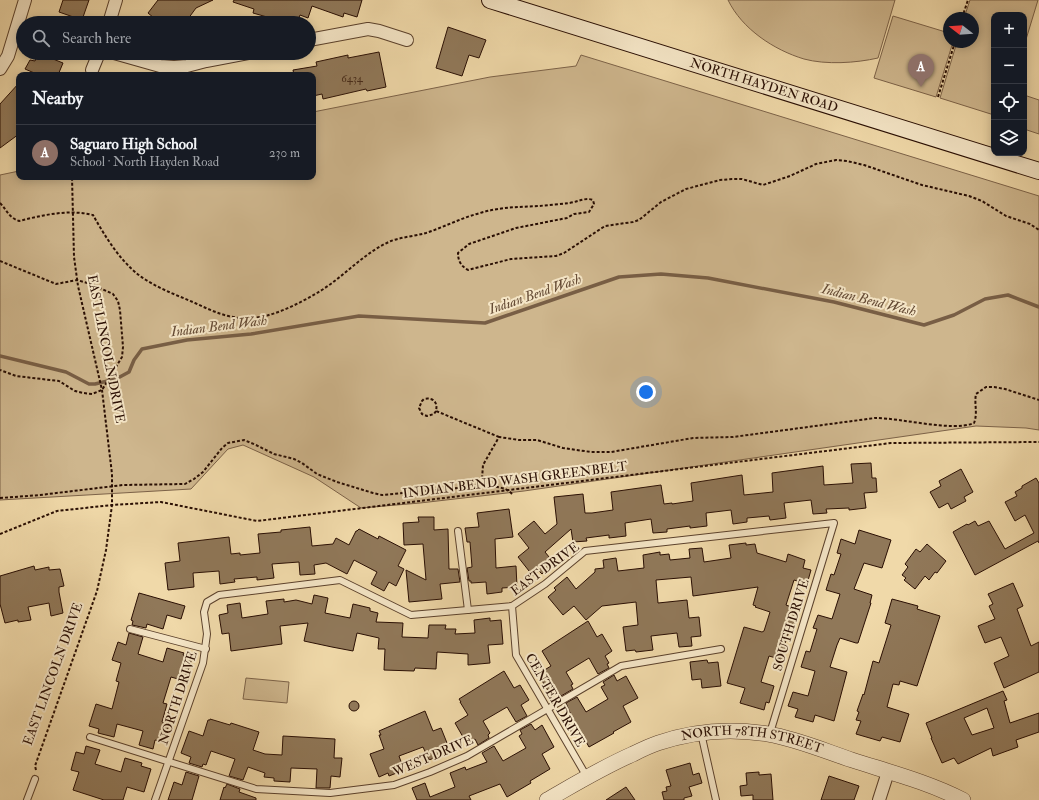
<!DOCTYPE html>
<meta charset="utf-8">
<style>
body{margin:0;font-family:"IM FELL Double Pica",serif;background:#20242c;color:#f1f3f6}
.controls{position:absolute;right:12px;top:12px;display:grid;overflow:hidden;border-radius:8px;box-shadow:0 2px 10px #0003}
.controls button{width:36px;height:36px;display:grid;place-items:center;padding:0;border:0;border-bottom:1px solid #363941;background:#171b24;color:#f1f3f6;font:20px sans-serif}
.compass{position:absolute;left:943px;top:12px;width:36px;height:36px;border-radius:50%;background:#171b24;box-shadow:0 2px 10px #0003;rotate:287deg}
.you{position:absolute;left:646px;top:392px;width:14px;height:14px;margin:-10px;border:3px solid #fff;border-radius:50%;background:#1a73e8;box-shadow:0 0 0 6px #1a73e833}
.badge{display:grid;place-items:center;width:26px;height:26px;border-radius:50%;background:#2563eb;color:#fff;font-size:13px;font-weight:700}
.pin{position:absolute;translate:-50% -33px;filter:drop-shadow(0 1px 2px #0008)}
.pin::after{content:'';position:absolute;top:21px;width:14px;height:12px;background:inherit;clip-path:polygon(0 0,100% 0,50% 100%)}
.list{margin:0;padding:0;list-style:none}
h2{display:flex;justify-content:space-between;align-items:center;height:52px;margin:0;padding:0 16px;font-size:17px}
h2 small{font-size:13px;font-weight:400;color:#9ea1a6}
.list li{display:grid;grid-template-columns:26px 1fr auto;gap:12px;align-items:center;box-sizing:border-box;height:56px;padding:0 16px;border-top:1px solid #363941}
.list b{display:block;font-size:15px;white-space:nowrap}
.list p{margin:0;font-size:13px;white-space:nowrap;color:#9ea1a6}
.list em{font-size:13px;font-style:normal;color:#9ea1a6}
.icon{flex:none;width:22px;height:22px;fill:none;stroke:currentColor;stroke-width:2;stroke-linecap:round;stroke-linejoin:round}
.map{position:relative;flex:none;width:1039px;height:800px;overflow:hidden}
.search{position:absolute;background:#171b24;box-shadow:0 2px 10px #0003;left:16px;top:16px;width:300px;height:44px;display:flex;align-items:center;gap:10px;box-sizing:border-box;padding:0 14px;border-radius:22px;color:#9ea1a6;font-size:15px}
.panel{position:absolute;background:#171b24;box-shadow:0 2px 10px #0003;left:16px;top:72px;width:300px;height:108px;border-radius:8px}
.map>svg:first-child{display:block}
.green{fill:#ceb68d;stroke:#7c6248}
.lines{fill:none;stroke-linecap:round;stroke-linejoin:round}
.stream{stroke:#785e45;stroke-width:3.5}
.building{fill:#907859;stroke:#290e03;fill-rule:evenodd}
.service-casing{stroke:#5b412c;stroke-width:8}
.minor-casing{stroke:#5b412c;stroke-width:14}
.tertiary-casing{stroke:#5b412c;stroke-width:16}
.secondary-casing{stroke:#290e03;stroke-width:18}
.path{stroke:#290e03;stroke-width:2;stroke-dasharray:3 2;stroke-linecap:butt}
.service{stroke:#f5e6c7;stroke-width:6}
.minor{stroke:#f5e6c7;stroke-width:12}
.tertiary{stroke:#f5e6c7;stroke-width:15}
.secondary{stroke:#f5e6c7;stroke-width:16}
.labels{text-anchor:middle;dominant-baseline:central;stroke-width:4;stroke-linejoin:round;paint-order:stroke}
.number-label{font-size:11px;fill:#432818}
.street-label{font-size:13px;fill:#290e03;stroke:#f5e6c7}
.water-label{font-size:14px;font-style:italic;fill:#644a34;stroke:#f5e6c7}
</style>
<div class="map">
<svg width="1039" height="800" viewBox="0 0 1039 800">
<rect width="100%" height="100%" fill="#f0d9a9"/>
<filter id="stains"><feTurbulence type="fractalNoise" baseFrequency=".005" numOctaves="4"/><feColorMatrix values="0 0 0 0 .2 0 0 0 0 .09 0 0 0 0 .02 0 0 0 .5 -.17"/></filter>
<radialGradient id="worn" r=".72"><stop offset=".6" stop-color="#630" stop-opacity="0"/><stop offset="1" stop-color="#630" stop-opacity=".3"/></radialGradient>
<g class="green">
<path d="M728 0H895L878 58C856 63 826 65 804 59 774 50 742 29 728 0Z"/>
<path d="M970 0H1038L1024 46V15H994V115L940 98 957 42H973V18H964Z"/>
<path d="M893 16 949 33V42H953L936 97 874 78Z"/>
<path d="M581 55 1039 196V430L1026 428 976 426 524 491 420 503 361 508 314 477 243 445 228 449 191 489 0 500V175L19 171V177H313V112L490 77 576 66Z"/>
<path d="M1024 95 1039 100V134L1024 129Z"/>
<path d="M246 678 289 682 287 703 243 699Z"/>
</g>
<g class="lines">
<path class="stream" d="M0 356 66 372 89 384H95L116 379 129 372 134 360 142 349 187 340 251 334 359 316 485 323 619 277 661 274 708 278 834 302 924 325 954 315 985 299 1008 295 1039 307"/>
</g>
<g class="building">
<path d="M63 0H89L82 20 59 12Z"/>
<path d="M158 0H213L196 8 185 23H153L154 18 148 13Z"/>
<path d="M234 0H362L357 17 344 13 343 17 312 6 308 18 300 15 297 23H288L253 13 254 9 233 2Z"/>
<path d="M448 27 486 40 479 58 469 55 462 76 436 68Z"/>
<path d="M379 52 386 87 367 91 366 89 323 99 322 94 313 96V75H294L293 70 317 66 316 62 348 55V58Z"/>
<path d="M38 53 63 63 58 75H39L25 69 30 60 35 61Z"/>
<path d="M19 83V134L0 148V104Z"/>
<path d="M871 463 872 478H876L877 492 864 493 866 508 849 510V508L826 509 827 513 813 514 811 500 784 503 786 518 770 520 769 516 747 518V522L733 524 731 510 706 513 707 526 690 528V526L667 529V532L653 533 651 519 625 523 626 536 609 538V535L586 538 587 541 573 542 571 529 545 552 554 563 542 574 539 571 533 576 518 557 529 548 518 534 534 521 545 534 557 524 554 497 583 494 585 513H592L613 510 611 492 661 485 664 504 672 503V504L693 501 691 483 742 475 744 495 773 492 772 473 823 466 824 485 853 483 851 464Z"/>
<path d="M961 469 973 492 964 497 966 501 951 509 948 503 939 508 930 492 941 486 939 481Z"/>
<path d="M1036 478 1039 483V543L1038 541 975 575 953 532 967 524 968 525 975 521 978 526 989 521 1005 549 1034 533 1025 515 1015 521 1005 502 1017 496 1015 492 1022 488V486Z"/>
<path d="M509 509 513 537 495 539 496 568 516 566 517 587 502 588V592L487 594 486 582 471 583V581H469L467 568 472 567 470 542H467L465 528 479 527 477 513Z"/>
<path d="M418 517H434V530L448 529 449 569H458L460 582 440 584 442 599 409 602 406 570 426 580 423 544 404 545 403 523 419 522Z"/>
<path d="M310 527 312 546 333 544 336 538 349 545 356 531H357L359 529 378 539 379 536 406 550 398 566 404 569 396 586 389 582 384 591 371 584 377 572 354 560 347 574 326 563 314 565 315 574 300 575 299 562 272 564 274 578 257 580V577L234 579 235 582 220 584 219 571 193 573 194 587 168 590 165 563 180 561 178 543 229 537 231 554 240 553V555L260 553 258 534 281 532V530Z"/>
<path d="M859 530 891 540 882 568 864 563 854 589 872 595 870 603H871L858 643H856L840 638 837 645 830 667 847 672 834 721 815 715 813 722 795 717 798 709 788 706 793 692 808 696 815 671 801 667 806 651 810 652 817 629 813 628 818 615 832 619 840 594 826 590 831 574 834 575 841 554 837 553 841 539 855 544Z"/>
<path d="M746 543V545L755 544 757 553 786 562 788 554 805 560 803 568 811 570 807 584 794 580 786 605 799 610 794 626 791 625 784 647 786 648 783 660 769 656 761 682 774 686 769 703 766 702 764 710 740 703 745 688 727 683 744 627 762 632 764 631 770 612 755 607 756 606 753 605 758 587 693 596 691 577 656 580 658 603 687 600 689 618 699 617 701 636 691 637 692 646 679 647 677 633 651 636 653 650 636 652 635 650 626 651 623 627 638 625 636 602 602 606 586 620 574 606 563 615 548 597 556 590 554 588 567 577 576 589 595 572V569L604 568 603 560 616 558 618 571 644 568 643 555 660 552V555L669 554 670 560 690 558 689 549 702 548 704 562 731 558 729 545Z"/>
<path d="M927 544 946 561 937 573 935 572 929 580 925 576 915 589 904 580 906 578 902 575 908 567 905 564 916 549 920 552Z"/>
<path d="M34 566 35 570 49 567V570L60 569 64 586 59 587V592L63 613 51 616 49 603 28 607 31 620 18 622V620L5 623 0 604V576Z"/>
<path d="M1013 583 1023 606 1017 609 1031 646 1039 642V672L1004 688 994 663 1009 656 1001 637 985 643 978 626 995 619 989 606 993 604 988 594Z"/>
<path d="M139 593 185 606 181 619 167 615 163 629 147 624 146 628 132 625 133 621 131 620Z"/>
<path d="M314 595 328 598 325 613 350 618 353 604 370 608V611L378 613 376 622 403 623 402 637 428 638 429 625H446L445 629H456L455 634 475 633 474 620 490 618V621L501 620 503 644 488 645 490 663 468 665V654L437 652 436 669 415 668 414 671 384 670 385 649H378L379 638 357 633 353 651 332 647 304 641 308 623 280 626 282 644 231 651 229 633 222 634 219 615 228 613 227 605 240 603 242 618 268 614 266 601 284 599V602L296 600 312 604Z"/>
<path d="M892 599 918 606 917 609 940 616 917 686 900 681 899 685 893 684 887 707 909 714 900 742 882 737 880 741 856 734 861 721 856 720 859 712 857 711 863 694 864 695 873 661 879 663 891 625 885 623Z"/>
<path d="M588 621 597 637 602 634 612 651 605 656 609 663 607 664 609 668 598 674 589 658 566 672 573 684 571 685 573 689 561 696 557 690 550 694 538 674 551 666 542 651Z"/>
<path d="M129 633 143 637 138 654 163 662 167 648 184 653 183 655 192 658 185 681 171 677 163 703 167 704 162 722 169 724 164 742 155 740 153 749 139 745 143 731 117 724 114 737 98 733 99 729 89 726 96 704 112 709 119 682 116 681 121 663 112 660 118 642 126 645Z"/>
<path d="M707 660 708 663 718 662 721 686 702 688 701 679 692 680 690 662Z"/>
<path d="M504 671 514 688 520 685 529 700 521 705 527 716 516 722 507 707 483 721 490 733 488 735 489 738 478 745 475 739 467 744 455 723 468 715 460 702H461L459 699Z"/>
<path d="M614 675 617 681 626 676 638 698 623 706 631 722 613 732 614 733 589 747 580 731 573 735 564 719 571 715 566 703 577 697 586 712 608 699 601 687 605 685 603 682Z"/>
<path d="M1003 691 1007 700 1004 701 1010 723 1039 713V732L1016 740 1018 747 993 756 991 748 958 764 954 758 942 763 931 738H932L926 723ZM987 708 994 728 972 735 964 718Z"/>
<circle cx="354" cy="706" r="5"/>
<path d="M425 711 433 731 441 728 447 743 439 746 442 755 429 760 423 747 399 756 404 770 389 776 388 773 379 777 370 754 384 749 379 735H381L379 731Z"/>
<path d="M210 719 230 725 231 723 259 732 253 750 265 754 282 755 283 736 335 739 334 758H342L340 777 331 776 330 788H316L317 769 291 768 290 782 274 781V778L264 777 265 773 248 767 243 780 229 776 235 759 211 751 206 765 203 764 202 767 189 763 191 757 181 753 189 731 203 736 208 720H210Z"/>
<path d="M531 724 535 730 542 725 554 747 542 754 550 769 530 781 531 783 507 797 500 784 469 796 471 800H417L412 788 425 783 430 797 455 787 450 773 465 767 466 770 487 762 482 753 494 746 503 761 526 748 519 736 522 734 520 730Z"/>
<path d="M86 746 100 750 95 764 121 772 125 758 142 763 141 766 151 769 144 792 127 787 123 800H104L73 790 79 772 71 770 76 752 84 754Z"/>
<path d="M690 763 693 775 699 773 702 783 689 787 692 796 684 798V800H664L662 792 667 791 666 787 671 786 666 770Z"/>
<path d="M186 772 199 776 192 800H168L174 782 182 785Z"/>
<path d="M759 772V775L771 774 773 800H753V795L741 796 740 786 747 785 746 773Z"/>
<path d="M829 776 859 786 854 800H821Z"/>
<path d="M227 784 240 789 239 792 256 798V800H220L224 787 225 788Z"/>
<path d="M626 787 635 800H606Z"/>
</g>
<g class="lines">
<defs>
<g id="service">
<path d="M458 531 468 610"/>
<path d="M512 606 516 655 587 777"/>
<path d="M130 629 206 649"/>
<path d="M701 733 716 800"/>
<path d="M90 737 256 789 330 793 394 785 430 772 467 756 621 666 721 649"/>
<path d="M27 800 35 779"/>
<path d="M155 800 203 663 207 634 204 612 207 602 219 595 340 580 411 615 512 606 545 584 585 551 834 523 770 733"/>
</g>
<g id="minor">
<path d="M109 23 116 0"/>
<path d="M309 40 368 29 379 31 407 40"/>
<path d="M114 53 160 66 174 67 187 66 206 61 248 53"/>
<path d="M0 69 8 56 25 0"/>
<path d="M92 70 99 53"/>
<path d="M879 800 888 772"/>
</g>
<g id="tertiary">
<path id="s1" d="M547 800C575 784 603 767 633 754 641 750 649 746 658 743 693 731 731 728 768 734 797 739 825 751 852 760 889 772 928 782 963 800"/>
</g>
<g id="secondary">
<path id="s2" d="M490 0 1039 171"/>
</g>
</defs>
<use href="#service" class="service-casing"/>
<use href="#minor" class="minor-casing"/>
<use href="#tertiary" class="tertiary-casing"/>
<use href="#secondary" class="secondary-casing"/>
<g class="path">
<path d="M962 18 968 0"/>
<path d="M938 97 955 42"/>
<path d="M0 203C7 210 8 217 19 221 43 215 69 209 93 215 106 238 123 266 146 280 162 290 179 296 195 303 214 312 232 320 253 318 275 316 298 304 317 293 343 278 363 253 391 241 402 237 415 236 426 233 444 227 461 218 480 213 500 207 519 207 539 206 549 205 560 204 569 203 578 202 585 197 593 200L594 204 589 212 574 214 567 218 516 228 469 244 458 253C458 261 461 266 468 270L511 259 556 256 564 253 605 226 633 222 639 220 661 202 686 189 720 180 732 179H742L763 185 790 176 816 164 836 160 847 161 864 165 922 185 969 196 982 201 1006 216 1030 224 1039 230"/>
<path d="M0 261 56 284 77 280 91 284 113 294 118 301 120 310 123 347 122 357 102 390 92 394 83 393 75 391 59 381 16 376 0 370"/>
<path d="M436 411 434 414 427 416 422 414 419 408 422 401 424 399C433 397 438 402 436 411L499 437"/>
<path d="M512 494C502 483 491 491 482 479L483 465 499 437 519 440H537L563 448 591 452H611L693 438 733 437 875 418C902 418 952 432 974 423 978 413 974 404 976 394L986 387H994L1005 389 1039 400"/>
<path d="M0 498 40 495 123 485 185 484 194 479 203 472 222 448 228 443 244 440 256 445 274 454 294 459 302 463 317 474 337 482 373 493 382 495 469 487 476 485 482 479"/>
<path d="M0 534 57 511 112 505 161 502 257 521 891 443 1039 442"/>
<path d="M36 770 35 766 97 591 106 550 112 505V474L102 390 78 286 74 257 72 177"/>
</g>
<use href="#service" class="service"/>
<use href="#minor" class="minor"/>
<use href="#tertiary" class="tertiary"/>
<use href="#secondary" class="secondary"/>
</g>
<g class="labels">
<g class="number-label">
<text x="352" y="78">6434</text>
</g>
<g class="street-label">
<text stroke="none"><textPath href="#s2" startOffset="287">NORTH HAYDEN ROAD</textPath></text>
<text transform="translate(106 349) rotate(79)">EAST LINCOLN DRIVE</text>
<text transform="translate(515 480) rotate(-7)">INDIAN BEND WASH GREENBELT</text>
<text transform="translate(545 569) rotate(-36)">EAST DRIVE</text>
<text transform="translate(791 625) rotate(-73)">SOUTH DRIVE</text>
<text transform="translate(53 674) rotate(-70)">EAST LINCOLN DRIVE</text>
<text transform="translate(178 698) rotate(-72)">NORTH DRIVE</text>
<text transform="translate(555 700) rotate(60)">CENTER DRIVE</text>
<text stroke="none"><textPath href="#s1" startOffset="221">NORTH 78TH STREET</textPath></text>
<text transform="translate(433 756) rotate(-23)">WEST DRIVE</text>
</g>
<g class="water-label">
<text transform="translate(535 294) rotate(-19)">Indian Bend Wash</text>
<text transform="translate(869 300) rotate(14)">Indian Bend Wash</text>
<text transform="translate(219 326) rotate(-7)">Indian Bend Wash</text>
</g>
</g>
<rect width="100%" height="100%" filter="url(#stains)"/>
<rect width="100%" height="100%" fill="url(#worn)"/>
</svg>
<div class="controls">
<button>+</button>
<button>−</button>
<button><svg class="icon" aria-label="locate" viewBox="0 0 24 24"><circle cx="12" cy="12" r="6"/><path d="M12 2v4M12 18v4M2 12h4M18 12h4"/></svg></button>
<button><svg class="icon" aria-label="layers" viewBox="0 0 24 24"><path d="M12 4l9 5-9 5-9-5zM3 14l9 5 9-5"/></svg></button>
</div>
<svg class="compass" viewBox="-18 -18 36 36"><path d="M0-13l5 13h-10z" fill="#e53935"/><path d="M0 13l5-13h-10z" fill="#9ea1a6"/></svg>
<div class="you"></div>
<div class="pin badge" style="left:921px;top:87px;background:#8d6e63">A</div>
<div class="search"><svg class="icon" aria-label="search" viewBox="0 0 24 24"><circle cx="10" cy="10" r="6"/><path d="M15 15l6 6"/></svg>Search here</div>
<section class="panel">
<h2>Nearby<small></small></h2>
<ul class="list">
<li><span class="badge" style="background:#8d6e63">A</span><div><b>Saguaro High School</b><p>School · North Hayden Road</p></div><em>230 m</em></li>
</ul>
</section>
</div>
